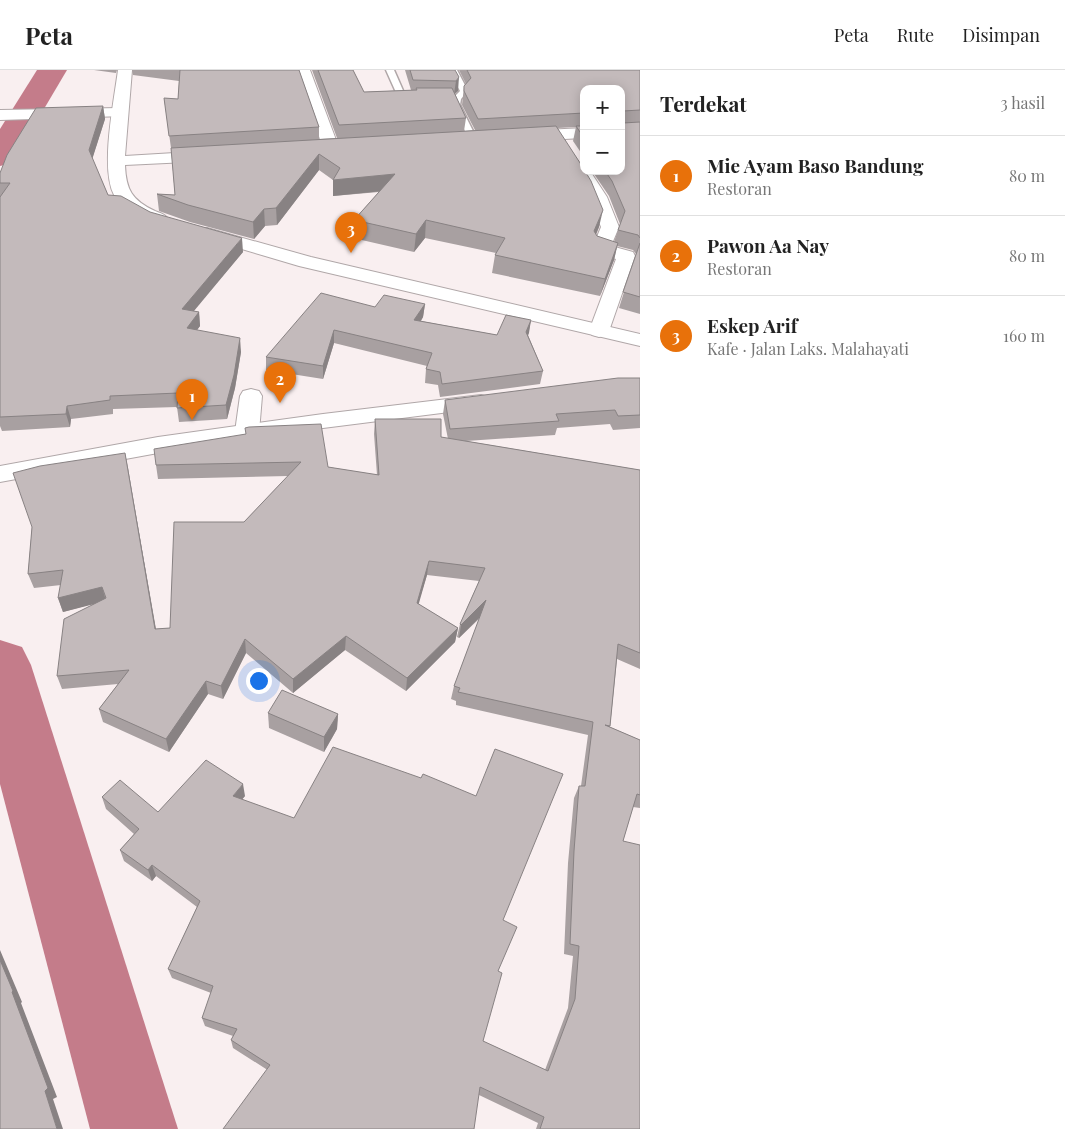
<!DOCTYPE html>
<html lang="id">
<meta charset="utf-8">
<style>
body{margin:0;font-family:"Playfair Display",serif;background:#f2f2f2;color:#222}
.controls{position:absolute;right:15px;top:15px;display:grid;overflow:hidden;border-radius:10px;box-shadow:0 2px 12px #0003}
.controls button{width:45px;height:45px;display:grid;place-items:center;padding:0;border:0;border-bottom:1px solid #e0e0e0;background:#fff;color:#222;font:25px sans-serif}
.you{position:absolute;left:258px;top:610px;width:18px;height:18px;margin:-12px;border:4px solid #fff;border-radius:50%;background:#1a73e8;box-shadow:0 0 0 8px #1a73e833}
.badge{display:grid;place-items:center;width:32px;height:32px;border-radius:50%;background:#db2777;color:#fff;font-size:16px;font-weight:700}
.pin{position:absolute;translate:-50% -41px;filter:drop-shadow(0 1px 2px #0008)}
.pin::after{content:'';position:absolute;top:26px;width:18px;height:15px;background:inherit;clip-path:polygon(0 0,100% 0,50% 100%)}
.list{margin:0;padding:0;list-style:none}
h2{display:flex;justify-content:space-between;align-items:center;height:65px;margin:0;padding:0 20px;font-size:21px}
h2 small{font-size:16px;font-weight:400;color:#767676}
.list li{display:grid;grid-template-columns:32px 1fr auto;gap:15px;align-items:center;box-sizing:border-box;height:80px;padding:0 20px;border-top:1px solid #e0e0e0}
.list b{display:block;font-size:19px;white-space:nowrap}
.list p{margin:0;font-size:16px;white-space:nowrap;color:#767676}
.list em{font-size:16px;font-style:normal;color:#767676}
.map{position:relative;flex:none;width:640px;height:1059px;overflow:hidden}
header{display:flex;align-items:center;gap:30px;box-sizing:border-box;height:70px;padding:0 25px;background:#fff;border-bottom:1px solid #e0e0e0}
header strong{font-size:24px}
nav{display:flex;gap:28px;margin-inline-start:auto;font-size:18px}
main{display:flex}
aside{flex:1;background:#fff}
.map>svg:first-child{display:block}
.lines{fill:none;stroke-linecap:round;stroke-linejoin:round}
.river{fill:#c47c8a;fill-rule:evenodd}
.lane-casing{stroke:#b0a7a8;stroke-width:3}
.street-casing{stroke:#b0a7a8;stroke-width:2}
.secondary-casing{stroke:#b0a7a8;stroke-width:2}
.lane{fill:#fff;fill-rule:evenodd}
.street{fill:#fff;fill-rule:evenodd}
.secondary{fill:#fff;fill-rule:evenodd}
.wall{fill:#a8a0a1;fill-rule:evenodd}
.shaded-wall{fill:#888283}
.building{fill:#c3babb;stroke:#888283}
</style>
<header>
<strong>Peta</strong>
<nav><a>Peta</a><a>Rute</a><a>Disimpan</a></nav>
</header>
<main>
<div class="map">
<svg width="640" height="1059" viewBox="0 0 640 1059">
<rect width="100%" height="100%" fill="#f9eff0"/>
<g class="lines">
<g class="river">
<path d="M37 0H67L12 93 0 96V59Z"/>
<path d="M0 570 22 577 31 595 178 1059H90L0 714Z"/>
</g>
<defs>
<path id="lane" d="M386 0H394L405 25 455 26 460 21 449 0H457L468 21 461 29 460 35 477 69 476 71 469 69 452 35 453 31H417L399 29Z"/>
<g id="street">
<path d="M296 0H310L339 78 337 81H325L323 78Z"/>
<path d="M120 38 125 40 128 43 125 46 0 50V40Z"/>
<path d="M586 103 592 104 607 127 619 157 611 176 633 182 635 186 609 261 606 265 599 267 592 265 589 261 616 189 594 183 592 179 601 157 589 127 578 108 580 104Z"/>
<path d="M251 319 259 321 262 326 259 362 255 367 247 370 239 367 235 362 240 326 243 321Z"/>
</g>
<g id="secondary">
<path d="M118 0H132L125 86 208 81 214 83 216 86 214 89 208 91 125 95C126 120 132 130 155 141 160 143 165 144 168 149L165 153C155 155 146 150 137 145 128 141 119 134 114 125 100 98 114 31 118 0Z"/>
<path d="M584 58V68L525 71 519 69 517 66 519 63 525 61Z"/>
<path d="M207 158 311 187 640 264V276L299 196 201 167 198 163 201 159Z"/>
<path d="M481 325 489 327 492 332 489 337 323 358 158 383 0 412V396L158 367 323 344Z"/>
</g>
</defs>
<use href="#lane" class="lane-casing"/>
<use href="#street" class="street-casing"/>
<use href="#secondary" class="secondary-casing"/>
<use href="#lane" class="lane"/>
<use href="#street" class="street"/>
<use href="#secondary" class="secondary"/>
</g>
<g class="wall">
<path d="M94 0H117L116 3Z"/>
<path d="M132 0H299L319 57V69L337 68 312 0H353L364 22 411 20 405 0H455L458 21 455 24 466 48 464 61 475 60 462 35 464 16 466 14 459 0H640V244L619 238 636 184 633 180 617 176 614 190 600 226 492 203 495 185 496 183 425 168 414 182 353 168 354 150 379 122 333 126V110L319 100 277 155 265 156 254 169 190 152 159 141 157 124 175 125 171 78 164 28 178 29 179 11 133 5ZM584 19 621 101H592L609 126 620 154 614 172 597 166 596 165 599 157 558 58 576 57 573 71 584 87Z"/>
<path d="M103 36 105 49 92 89 108 125 150 142 243 182 193 241 199 242 200 256 197 260 241 282 235 318 227 349 179 352 177 337 113 339V344L71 349 70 357 2 361 0 356V103Z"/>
<path d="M425 234 423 247 421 251 497 265 531 250 528 265 543 301 540 314 440 327 438 315 425 313 426 299 427 296 334 273 323 309 266 300V287L375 237Z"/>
<path d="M640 308V358L613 360 610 354 557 358 555 365 466 371 640 400V599L617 589 610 657 640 670V738L633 737 623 771 640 1059H536L538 1053 479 1025 266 999 233 978 231 970 233 966 205 956 202 948 211 923 172 908 168 899 197 837 156 806 152 811 124 791 120 780 134 764 106 739 102 727 158 742 245 726 242 729 503 850 498 901 483 971 545 1000 568 938 573 886 564 884 568 793 574 728 579 716H581L588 665 456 635V631L451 629 454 616 480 548 459 568 457 567 460 554 479 511 427 505 418 534 458 558 455 572 406 621 345 580 293 623 246 583 223 629 208 624 169 682 103 652 99 639 118 614 62 619 57 606 92 534 63 542 58 528 61 515 34 518 28 504 32 457 125 383 156 559 170 558 244 452 288 406 158 409 156 395 246 364 328 397 377 405 374 364 375 349 441 367 448 369 443 344 445 330Z"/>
<path d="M268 643 338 644 337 659 324 682 269 658Z"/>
</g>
<g class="shaded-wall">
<path d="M459 7 458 21 454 24 456 11Z"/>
<path d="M103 36 105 49 91 93 89 80Z"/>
<path d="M319 84V100L277 155 276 138Z"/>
<path d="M395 104 393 120 333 126V110Z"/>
<path d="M264 139 265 156 254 169 253 152Z"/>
<path d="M603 140 599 157 590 178 594 161Z"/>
<path d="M426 150 425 168 414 182 416 164Z"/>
<path d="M242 168 243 182 184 253 182 239Z"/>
<path d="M618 173 614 190 600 226 605 209Z"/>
<path d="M425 234 423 247 413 263 414 250Z"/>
<path d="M199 242 200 256 188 272 187 258Z"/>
<path d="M531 250 529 263 524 275 526 262Z"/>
<path d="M334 260V273L323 309V296Z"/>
<path d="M240 268 241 282 235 318 227 349 226 335Z"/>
<path d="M67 336 71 349 70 357 66 344Z"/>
<path d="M125 383 128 398 158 572 155 559Z"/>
<path d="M429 491 427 505 415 547 417 533Z"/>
<path d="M102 517 106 531 63 542 58 528Z"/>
<path d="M486 530 483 544 459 568 461 555Z"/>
<path d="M458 558 455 572 406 621 407 608Z"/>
<path d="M346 566 345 580 293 623V609Z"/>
<path d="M245 569 246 583 223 629 221 616Z"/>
<path d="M206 611 208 624 169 682 166 669Z"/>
<path d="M338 644 337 659 324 682V667Z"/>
<path d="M243 714 245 726 235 738 233 726Z"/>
<path d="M152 795 156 806 152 811 148 800Z"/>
<path d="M0 880 22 932 21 933 57 1027 53 1029 63 1059H57L0 890Z"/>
</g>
<g class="building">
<path d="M180 0H299L319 57 169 66 164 28 178 29Z"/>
<path d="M318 0H353L364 22 417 20 416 18H452L466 48 339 55Z"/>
<path d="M410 0H455L459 7 456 11 413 10Z"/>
<path d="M467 0H640V40L623 41V53L640 52V168L638 165 618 160 625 141 612 111 605 101H621V19H584V43L478 49 464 21V16L471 8Z"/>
<path d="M103 36 89 80 108 125 121 126 150 142 242 168 182 239 199 242 187 258 240 268 234 305 226 335 177 338 178 323 110 326V330L67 336 66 344 0 347V127L10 113H0V103L7 85 36 38Z"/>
<path d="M556 56 584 99V101H585L591 111 603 140 594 161 597 166 618 173 605 209 495 185 505 168 426 150 416 164 354 150 395 104 333 110 340 98 319 84 276 138 264 139 253 152 188 135 157 124 175 125 171 78Z"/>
<path d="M576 56H584V68Z"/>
<path d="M640 173V227L623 222Z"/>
<path d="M321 223 375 237 384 225 425 234 414 250 497 265 506 245 531 250 526 262 543 301 442 314 440 302 426 299 432 283 334 260 323 296 266 287Z"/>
<path d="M618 308H640V345L618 346 615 340 556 344 559 351 450 359 445 330Z"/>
<path d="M375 349H441V367L640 400V583L618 574 610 656 605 655 640 670V725L637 724 623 771 640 775V1059H540L544 1047 480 1017 474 1059H223L270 995 231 970 237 959 202 948 213 916 168 899 200 831 152 795 148 800 120 780 139 759 102 727 120 710 158 742 206 690 243 714 233 726 294 748 333 677 421 708 423 704 476 726 495 679 563 704 503 850 517 857 498 901 502 903 483 971 548 1001 575 929 579 876 570 874 574 781 579 716H585L593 652 458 622 460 618 454 616 486 530 461 555 460 554 485 498 429 491 417 533 458 558 407 608 346 566 293 609 245 569 221 616 206 611 166 669 99 639 129 600 57 606 64 549 106 528 102 517 58 528 63 500 28 504 32 457 13 403 40 396 125 383 155 559 170 558 174 452H244L301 392 156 395 154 379 246 364 245 358 249 357 321 354 328 397 379 405Z"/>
<path d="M282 620 338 644 324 667 268 643Z"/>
<path d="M0 890 13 921 12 922 48 1018 45 1021 57 1059H0Z"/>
</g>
</svg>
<div class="controls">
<button>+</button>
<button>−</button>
</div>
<div class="you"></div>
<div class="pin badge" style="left:192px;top:350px;background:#e8710a">1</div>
<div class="pin badge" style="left:280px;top:333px;background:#e8710a">2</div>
<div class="pin badge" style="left:351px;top:183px;background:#e8710a">3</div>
</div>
<aside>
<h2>Terdekat<small>3 hasil</small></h2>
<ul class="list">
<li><span class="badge" style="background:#e8710a">1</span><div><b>Mie Ayam Baso Bandung</b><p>Restoran</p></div><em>80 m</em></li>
<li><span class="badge" style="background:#e8710a">2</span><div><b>Pawon Aa Nay</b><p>Restoran</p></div><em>80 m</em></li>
<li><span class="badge" style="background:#e8710a">3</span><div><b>Eskep Arif</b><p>Kafe · Jalan Laks. Malahayati</p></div><em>160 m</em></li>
</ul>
</aside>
</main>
